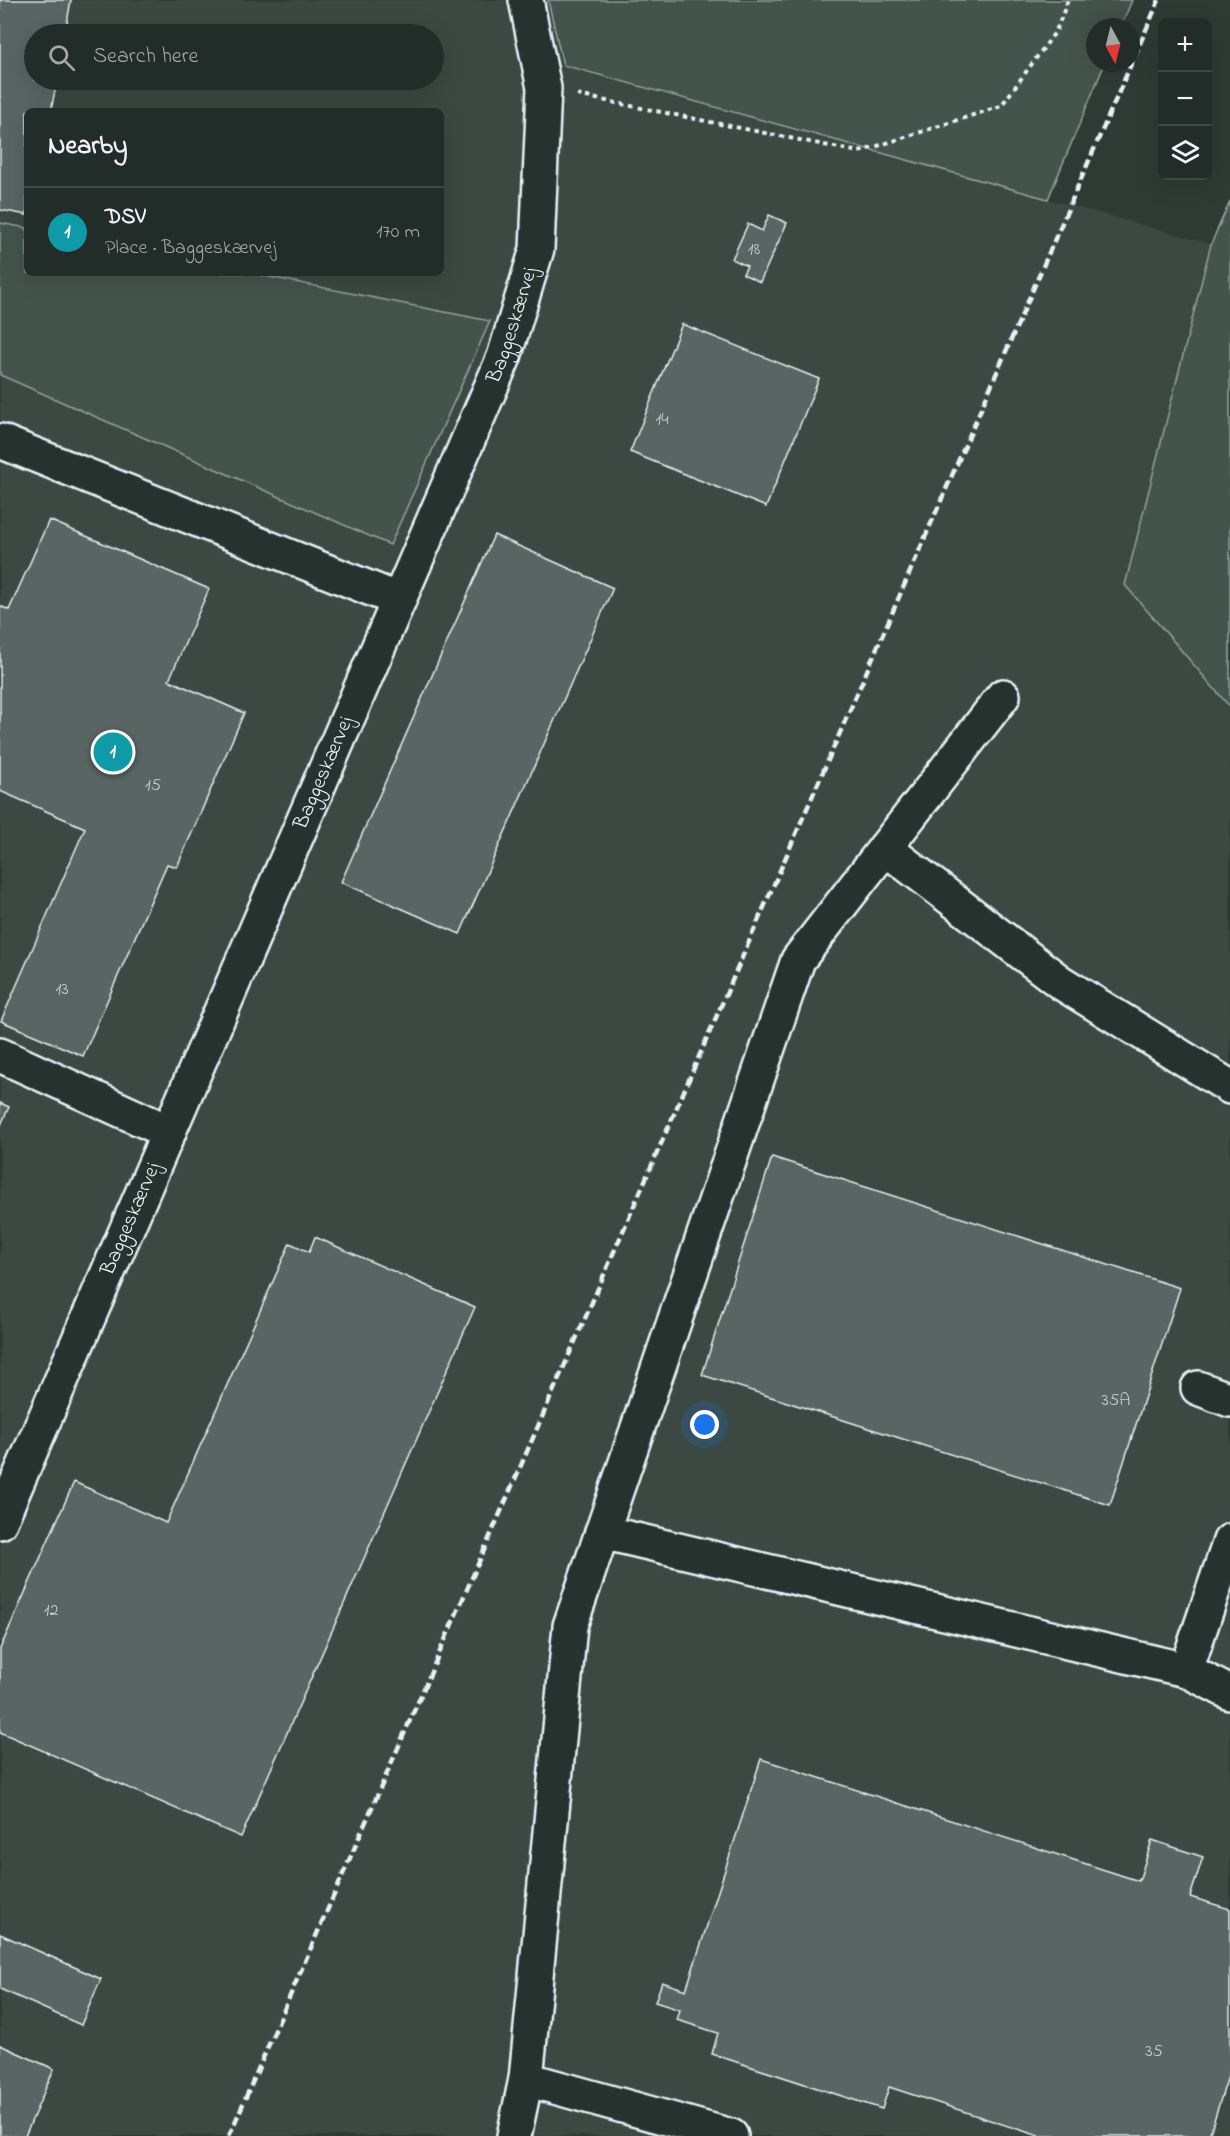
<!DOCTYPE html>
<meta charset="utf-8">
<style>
body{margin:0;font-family:"Indie Flower",sans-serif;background:#2e3834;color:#f1f3f6}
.controls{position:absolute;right:18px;top:18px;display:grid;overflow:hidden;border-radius:9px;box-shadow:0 6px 24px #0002}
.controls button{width:54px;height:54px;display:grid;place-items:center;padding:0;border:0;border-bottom:2px solid #3f4845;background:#222c28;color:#f1f3f6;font:30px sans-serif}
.compass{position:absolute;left:1086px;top:18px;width:54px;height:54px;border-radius:50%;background:#222c28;box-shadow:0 6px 24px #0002;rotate:173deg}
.you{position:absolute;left:705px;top:1425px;width:21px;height:21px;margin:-15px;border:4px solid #fff;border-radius:50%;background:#1a73e8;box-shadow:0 0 0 9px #1a73e833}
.badge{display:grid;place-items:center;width:39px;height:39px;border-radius:50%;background:#ff9aa2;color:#fff;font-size:20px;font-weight:700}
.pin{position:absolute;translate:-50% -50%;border:3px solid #fff;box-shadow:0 2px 6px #0006}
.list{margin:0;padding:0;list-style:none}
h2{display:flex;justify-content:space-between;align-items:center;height:78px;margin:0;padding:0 24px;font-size:26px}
h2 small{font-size:20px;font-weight:400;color:#a2a7a8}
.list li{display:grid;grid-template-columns:39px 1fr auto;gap:18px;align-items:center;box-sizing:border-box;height:90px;padding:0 24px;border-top:2px solid #3f4845}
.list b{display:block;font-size:22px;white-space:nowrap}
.list p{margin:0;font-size:20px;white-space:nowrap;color:#a2a7a8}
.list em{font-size:20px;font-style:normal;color:#a2a7a8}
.icon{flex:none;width:33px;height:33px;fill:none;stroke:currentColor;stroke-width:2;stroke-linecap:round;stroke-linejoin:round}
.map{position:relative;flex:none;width:1230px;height:2136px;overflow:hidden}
.search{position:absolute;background:#222c28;box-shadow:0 6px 24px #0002;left:24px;top:24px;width:420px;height:66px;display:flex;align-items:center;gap:15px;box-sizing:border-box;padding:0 21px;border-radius:33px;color:#a2a7a8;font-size:22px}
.panel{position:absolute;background:#222c28;box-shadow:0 6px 24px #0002;left:24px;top:108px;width:420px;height:168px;border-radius:9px}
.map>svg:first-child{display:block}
.built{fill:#3b4843;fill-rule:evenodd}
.green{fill:#45524e;stroke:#96a2a3;stroke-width:1.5}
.building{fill:#596563;stroke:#e8f1f8;stroke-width:1.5}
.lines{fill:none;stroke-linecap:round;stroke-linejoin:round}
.minor-casing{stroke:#e8f1f8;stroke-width:38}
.path{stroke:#e8f1f8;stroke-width:4;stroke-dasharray:4.5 4.5;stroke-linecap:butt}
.minor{stroke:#26332d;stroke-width:33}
.rail{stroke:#e8f1f8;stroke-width:4.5;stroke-dasharray:9 4.5;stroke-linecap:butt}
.labels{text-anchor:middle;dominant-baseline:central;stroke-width:5;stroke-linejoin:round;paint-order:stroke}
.number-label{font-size:18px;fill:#c4ced3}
.street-label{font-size:21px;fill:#e8f1f8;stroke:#26332d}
</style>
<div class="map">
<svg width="1230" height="2136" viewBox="0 0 1230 2136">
<rect width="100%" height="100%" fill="#2e3b35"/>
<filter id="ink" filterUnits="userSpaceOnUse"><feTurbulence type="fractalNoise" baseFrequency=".0167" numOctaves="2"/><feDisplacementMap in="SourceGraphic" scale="12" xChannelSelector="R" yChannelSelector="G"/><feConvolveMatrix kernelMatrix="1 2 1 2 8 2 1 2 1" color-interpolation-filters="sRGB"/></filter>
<g filter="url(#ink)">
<path class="built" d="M0 0H548L563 65 1211 244 1125 585 1230 707V2136H0ZM34 34H434V80H34ZM27 111H441V273H27Z"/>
<g class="green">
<path d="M548 0H1132L1121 27H1095V63H1105L1048 199 563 65Z"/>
<path d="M1230 201V707L1125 585 1211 244Z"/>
<path d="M0 223 27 228V273H250L490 321 390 545 0 375Z"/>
</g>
<g class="building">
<path d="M0 0H71L65 34H34V80H57L51 111H27V215L0 210Z"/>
<path d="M769 215 787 223 760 282 743 274 747 266 732 259 748 224 762 231Z"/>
<path d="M682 324 819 379 766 507 630 452Z"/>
<path d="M49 520 209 589 169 680 244 713 177 867 167 864 83 1056 1 1021 85 828 0 791V606L9 610Z"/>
<path d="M494 535 613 588 460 934 341 882Z"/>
<path d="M0 1103 9 1107 0 1127Z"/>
<path d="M772 1157 1180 1288 1110 1505 702 1375Z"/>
<path d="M315 1237 475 1307 241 1837 0 1732V1649L74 1482 166 1523 290 1243 309 1252Z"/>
<path d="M761 1759 1139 1881 1152 1840 1203 1857 1190 1897 1230 1909V2070L1209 2136H1039L889 2087 882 2109 712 2054 718 2033 677 2020 680 2010 655 2002 662 1982 686 1990Z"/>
<path d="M0 1934 101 1979 81 2025 0 1989Z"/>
<path d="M0 2045 54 2069 25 2136H0Z"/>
</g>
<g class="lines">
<defs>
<g id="minor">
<path d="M0 441 399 600"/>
<path d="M885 848 1060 982 1230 1087"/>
<path d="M0 1055 169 1132"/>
<path d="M1198 1388 1230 1400"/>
<path id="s1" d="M0 1522 504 357 537 249 544 88 526 0"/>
<path d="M602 1532 1186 1670 1230 1693"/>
<path d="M1186 1670 1230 1541"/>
<path d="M526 2079 731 2136"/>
<path d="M514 2136 526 2079 570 1626 798 960 1003 696"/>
</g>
</defs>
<use href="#minor" class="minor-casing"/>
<path class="path" d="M577 95 859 152 1001 106 1056 31 1068 0"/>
<use href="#minor" class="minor"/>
<path class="rail" d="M229 2136 1159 0"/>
</g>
</g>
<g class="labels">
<g class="number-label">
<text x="754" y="250">18</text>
<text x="662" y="420">14</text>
<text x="153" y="786">15</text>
<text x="62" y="990">13</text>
<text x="1116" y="1401">35A</text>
<text x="51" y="1611">12</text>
<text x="1154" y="2052">35</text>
</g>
<g class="street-label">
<text stroke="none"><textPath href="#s1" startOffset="1302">Baggeskærvej</textPath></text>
<text stroke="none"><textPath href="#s1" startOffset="816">Baggeskærvej</textPath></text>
<text stroke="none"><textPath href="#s1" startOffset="330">Baggeskærvej</textPath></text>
</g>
</g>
</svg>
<div class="controls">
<button>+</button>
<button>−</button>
<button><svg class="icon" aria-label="layers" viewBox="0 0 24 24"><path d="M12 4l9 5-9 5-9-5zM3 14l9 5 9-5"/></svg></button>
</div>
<svg class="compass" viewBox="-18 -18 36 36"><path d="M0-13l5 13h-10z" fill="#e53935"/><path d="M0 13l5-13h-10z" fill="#a2a7a8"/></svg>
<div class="you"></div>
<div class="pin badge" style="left:113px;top:752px;background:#0f9aa8">1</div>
<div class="search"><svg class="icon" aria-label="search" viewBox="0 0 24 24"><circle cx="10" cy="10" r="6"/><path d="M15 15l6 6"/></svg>Search here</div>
<section class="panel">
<h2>Nearby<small></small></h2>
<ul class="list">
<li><span class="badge" style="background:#0f9aa8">1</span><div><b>DSV</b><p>Place · Baggeskærvej</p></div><em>170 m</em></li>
</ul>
</section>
</div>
